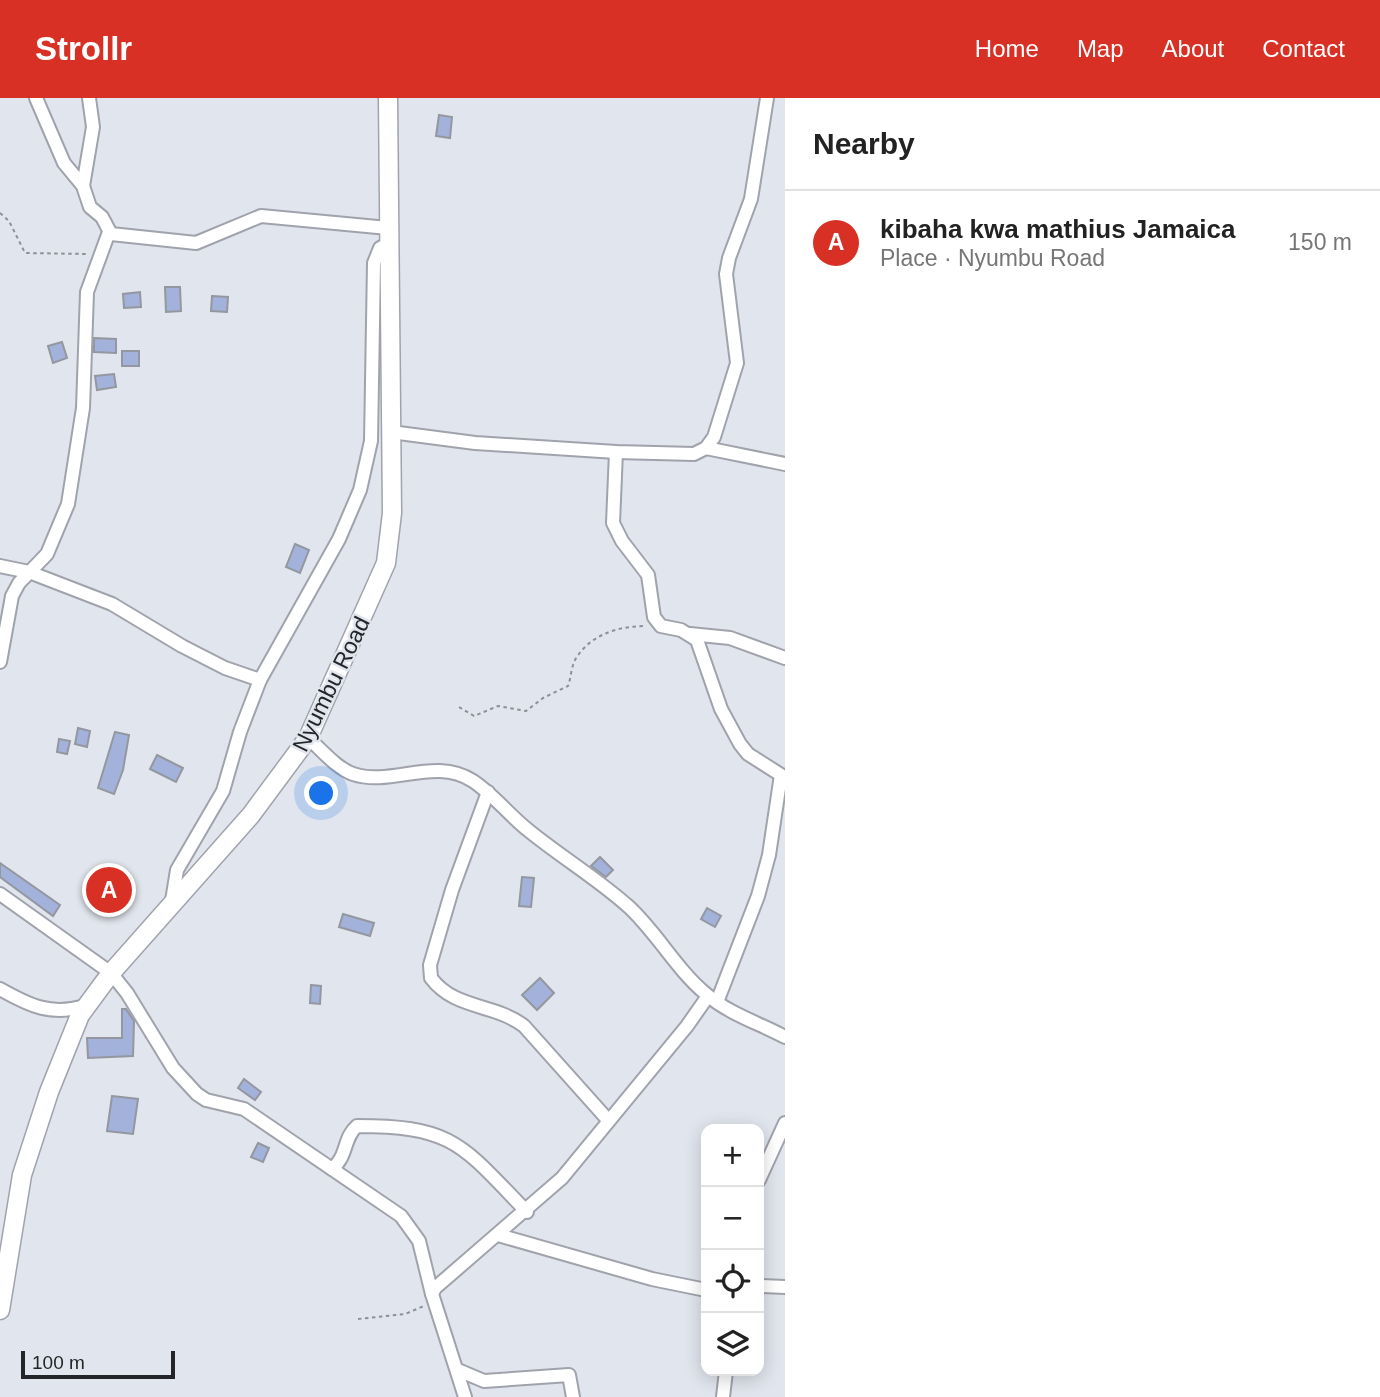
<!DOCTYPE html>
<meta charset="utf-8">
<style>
body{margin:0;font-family:Helvetica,sans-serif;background:#f2f2f2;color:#222}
.controls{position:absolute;right:21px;bottom:21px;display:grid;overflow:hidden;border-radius:14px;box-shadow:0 4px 18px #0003}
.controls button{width:63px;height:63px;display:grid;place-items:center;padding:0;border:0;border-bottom:2px solid #e0e0e0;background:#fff;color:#222;font:35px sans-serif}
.scale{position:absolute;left:21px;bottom:18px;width:154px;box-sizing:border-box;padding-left:7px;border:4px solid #242528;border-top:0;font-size:19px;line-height:24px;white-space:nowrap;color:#242528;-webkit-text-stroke:5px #e1e5ed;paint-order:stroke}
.you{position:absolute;left:322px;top:696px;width:24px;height:24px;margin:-18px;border:5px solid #fff;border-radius:50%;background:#1a73e8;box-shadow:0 0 0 10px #1a73e833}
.badge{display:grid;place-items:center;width:46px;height:46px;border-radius:50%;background:#d93025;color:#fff;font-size:23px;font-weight:700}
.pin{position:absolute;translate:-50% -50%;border:4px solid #fff;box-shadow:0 2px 7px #0006}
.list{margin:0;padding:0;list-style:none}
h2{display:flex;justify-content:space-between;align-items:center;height:91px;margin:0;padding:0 28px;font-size:30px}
h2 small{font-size:23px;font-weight:400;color:#767676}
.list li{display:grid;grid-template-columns:46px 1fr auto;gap:21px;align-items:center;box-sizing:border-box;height:105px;padding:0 28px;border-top:2px solid #e0e0e0}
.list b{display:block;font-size:26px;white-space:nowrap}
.list p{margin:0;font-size:23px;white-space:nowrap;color:#767676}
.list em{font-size:23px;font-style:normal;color:#767676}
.icon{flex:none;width:38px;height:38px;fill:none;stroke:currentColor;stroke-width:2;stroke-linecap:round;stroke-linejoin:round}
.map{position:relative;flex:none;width:785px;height:1299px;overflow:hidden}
header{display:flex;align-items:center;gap:42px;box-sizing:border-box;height:98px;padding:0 35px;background:#d93025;color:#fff}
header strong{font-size:33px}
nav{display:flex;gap:38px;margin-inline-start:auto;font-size:24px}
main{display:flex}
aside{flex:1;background:#fff}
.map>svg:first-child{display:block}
.building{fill:#a2b2da;stroke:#94979f;stroke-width:2}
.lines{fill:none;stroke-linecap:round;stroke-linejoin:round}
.street-casing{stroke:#a0a3ab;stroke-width:16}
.secondary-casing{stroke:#a0a3ab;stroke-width:21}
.path{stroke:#8d9096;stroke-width:2;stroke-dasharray:3.5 3.5;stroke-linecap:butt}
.street{stroke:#fff;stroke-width:12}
.secondary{stroke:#fff;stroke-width:18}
.labels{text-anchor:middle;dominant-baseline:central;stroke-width:5;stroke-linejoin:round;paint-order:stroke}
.street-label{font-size:23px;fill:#242528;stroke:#e1e5ed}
</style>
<header>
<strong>Strollr</strong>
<nav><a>Home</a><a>Map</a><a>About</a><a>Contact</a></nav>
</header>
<main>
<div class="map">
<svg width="785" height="1299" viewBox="0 0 785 1299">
<rect width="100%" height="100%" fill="#e1e5ed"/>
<g class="building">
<path d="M439 17 452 19 450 40 436 38Z"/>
<path d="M165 189H180L181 213 166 214Z"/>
<path d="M140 194 141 209 124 210 123 196Z"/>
<path d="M212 198 228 199 227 214 211 213Z"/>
<path d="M94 240 116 241V255L94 254Z"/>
<path d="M62 244 67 260 53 265 48 248Z"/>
<rect x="122" y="253" width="17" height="15"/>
<path d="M114 276 116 289 97 292 95 278Z"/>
<path d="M295 446 309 452 300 475 286 469Z"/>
<path d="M78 630 90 633 87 649 75 646Z"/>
<path d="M115 634 129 637 123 672 114 696 98 690Z"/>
<path d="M59 641 70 643 67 656 57 654Z"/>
<path d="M157 657 183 670 176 684 150 671Z"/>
<path d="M600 759 613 772 606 779 591 768Z"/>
<path d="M0 765 60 807 53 818 0 779Z"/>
<path d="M522 779 534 780 531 809 519 808Z"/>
<path d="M707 810 721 818 715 829 701 821Z"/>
<path d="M343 816 374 825 370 838 339 829Z"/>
<path d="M540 880 554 895 537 912 522 897Z"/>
<path d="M311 887 321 888 320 906 310 905Z"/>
<path d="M122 911H126L134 923 133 958 88 960 87 940H122Z"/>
<path d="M244 981 261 994 255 1002 238 990Z"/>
<path d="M112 998 138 1001 133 1036 107 1033Z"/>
<path d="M258 1045 269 1050 263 1064 251 1059Z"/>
</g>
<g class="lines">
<defs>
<g id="street">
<path d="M36 0 64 65 83 88 90 109 102 119 111 136 196 145 261 118 388 130"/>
<path d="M83 88 93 29 89 0"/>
<path d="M391 334 475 345 616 354 694 356 706 350 714 339 737 265 726 176 729 160 751 101 767 0"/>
<path d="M706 350 785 366"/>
<path d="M616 354 613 425 622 443 648 477 654 519 661 528 681 532 697 542 721 611 740 646 748 656 781 677 769 757 758 798 717 904"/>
<path d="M0 468 29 474 112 506 182 548 225 570 260 582"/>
<path d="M690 536 730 540 785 560"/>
<path d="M0 564 12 498 19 485 47 456 68 406 83 310 87 194 109 134"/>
<path d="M308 640C322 652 336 670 353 676 392 689 435 658 473 683 494 697 509 717 528 732 561 759 598 781 629 809 658 836 676 871 706 896 729 916 759 925 785 939"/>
<path d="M488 694 452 792 430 867 431 880C455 912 494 905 524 928L608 1022"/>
<path d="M0 796 111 875 127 895 173 970 197 996 206 1002 244 1011 401 1118 419 1143 432 1196"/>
<path d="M171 809 177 772 223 693 240 634 260 582 339 441 360 392 371 343 374 165 380 150 390 145"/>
<path d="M0 891C30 908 51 918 85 908"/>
<path d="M332 1071C348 1058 343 1040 357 1028 454 1028 462 1047 527 1114"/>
<path d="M759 1082 785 1025"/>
<path d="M498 1137 652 1181 706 1192"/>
<path d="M759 1188 785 1189"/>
<path d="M458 1272 484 1283 569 1277 573 1299"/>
<path d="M465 1299 432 1196 435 1190 562 1080 687 928 708 898"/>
<path d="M723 1299 726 1273"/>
</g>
<path id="secondary" d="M0 1212 22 1077 49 994 80 917 111 875 251 717 308 640 386 465 392 415 388 0"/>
</defs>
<use href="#street" class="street-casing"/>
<use href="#secondary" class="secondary-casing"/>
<g class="path">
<path d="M0 115 9 123 25 155 88 156"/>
<path d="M459 609 474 618 498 608 526 613 543 600 568 588C571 580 571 570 575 562 590 536 619 528 646 528"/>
<path d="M358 1221 405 1216 424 1208"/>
</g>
<use href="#street" class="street"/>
<use href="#secondary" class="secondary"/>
</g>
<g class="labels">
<g class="street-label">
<text transform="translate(331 586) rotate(-64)">Nyumbu Road</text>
</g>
</g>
</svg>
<div class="controls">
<button>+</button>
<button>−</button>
<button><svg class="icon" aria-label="locate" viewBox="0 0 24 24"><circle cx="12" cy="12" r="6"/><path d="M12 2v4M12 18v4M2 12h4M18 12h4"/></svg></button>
<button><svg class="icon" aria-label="layers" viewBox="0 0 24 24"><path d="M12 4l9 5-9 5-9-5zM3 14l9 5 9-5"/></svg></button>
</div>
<div class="scale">100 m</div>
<div class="you"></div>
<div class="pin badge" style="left:109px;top:792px">A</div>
</div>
<aside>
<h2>Nearby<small></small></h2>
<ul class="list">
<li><span class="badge">A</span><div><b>kibaha kwa mathius Jamaica</b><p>Place · Nyumbu Road</p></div><em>150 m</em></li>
</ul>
</aside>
</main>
